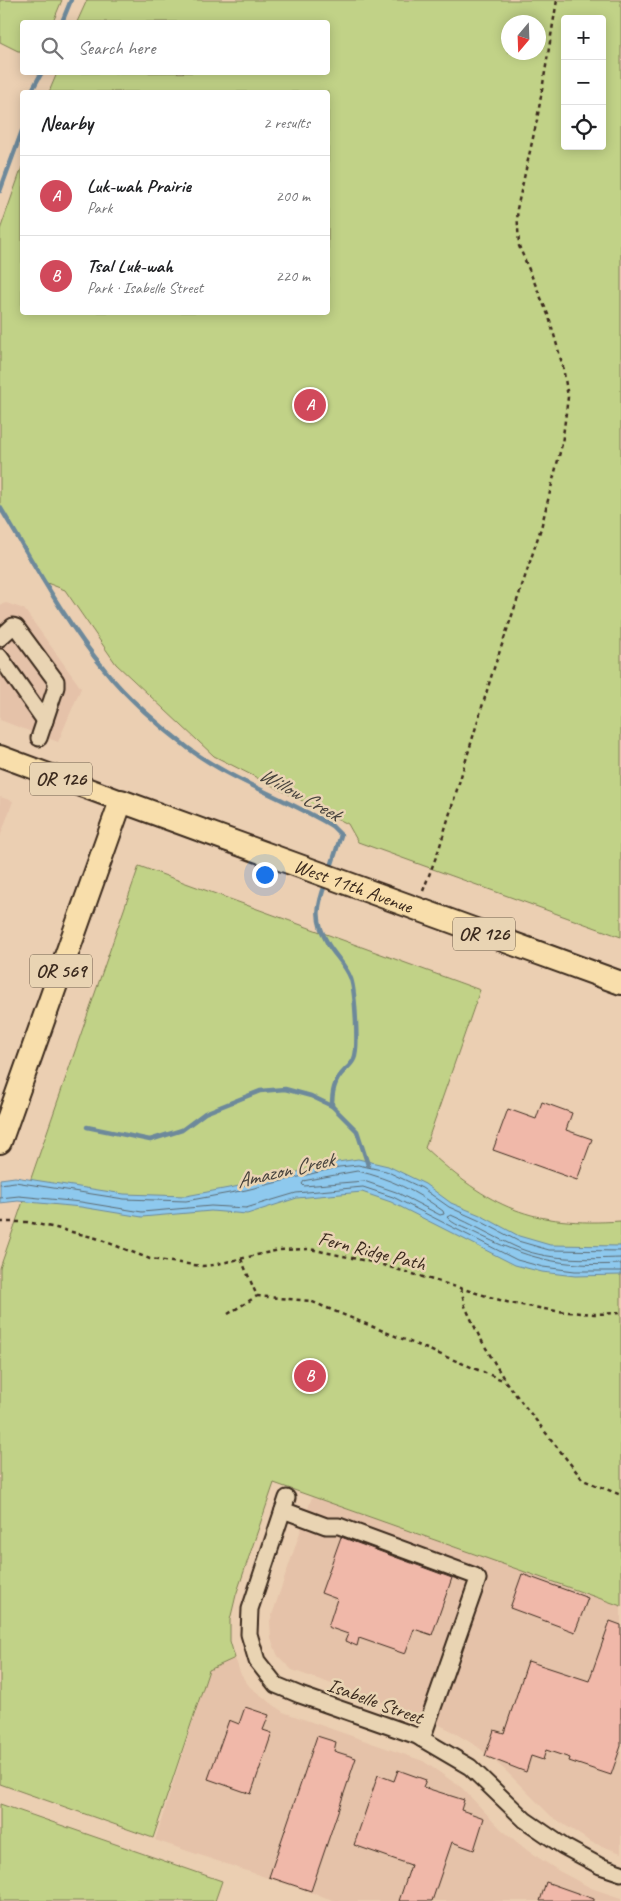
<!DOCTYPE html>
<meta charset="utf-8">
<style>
body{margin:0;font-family:Caveat,sans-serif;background:#f6f6f6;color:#202124}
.controls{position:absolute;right:15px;top:15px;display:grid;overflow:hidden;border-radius:5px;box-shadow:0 2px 12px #0003}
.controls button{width:45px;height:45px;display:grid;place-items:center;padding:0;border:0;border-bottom:1px solid #e0e0e0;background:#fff;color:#202124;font:25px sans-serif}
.compass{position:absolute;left:501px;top:15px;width:45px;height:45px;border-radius:50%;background:#fff;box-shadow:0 2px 12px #0003;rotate:199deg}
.you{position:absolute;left:264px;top:874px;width:18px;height:18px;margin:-12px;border:4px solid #fff;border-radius:50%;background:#1a73e8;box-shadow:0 0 0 8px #1a73e833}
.badge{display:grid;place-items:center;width:32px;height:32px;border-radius:50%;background:#d1495b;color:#fff;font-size:16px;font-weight:700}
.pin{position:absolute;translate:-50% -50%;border:2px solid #fff;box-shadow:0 1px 5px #0006}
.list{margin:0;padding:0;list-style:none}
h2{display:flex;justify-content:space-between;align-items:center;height:65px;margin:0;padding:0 20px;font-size:21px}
h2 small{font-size:16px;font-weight:400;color:#757577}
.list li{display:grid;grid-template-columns:32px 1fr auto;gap:15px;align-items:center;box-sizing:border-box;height:80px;padding:0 20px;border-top:1px solid #e0e0e0}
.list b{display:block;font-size:19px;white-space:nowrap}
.list p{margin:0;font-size:16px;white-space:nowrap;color:#757577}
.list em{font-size:16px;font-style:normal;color:#757577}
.icon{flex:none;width:28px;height:28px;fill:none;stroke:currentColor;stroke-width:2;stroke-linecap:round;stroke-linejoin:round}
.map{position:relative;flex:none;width:621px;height:1901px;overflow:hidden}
.search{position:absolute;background:#fff;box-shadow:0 2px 12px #0003;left:20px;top:20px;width:310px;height:55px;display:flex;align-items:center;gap:12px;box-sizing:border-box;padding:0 18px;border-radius:5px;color:#757577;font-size:19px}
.panel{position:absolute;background:#fff;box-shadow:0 2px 12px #0003;left:20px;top:90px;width:310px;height:225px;border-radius:5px}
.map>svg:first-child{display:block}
.built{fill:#e5c2a9}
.green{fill:#c1d287;stroke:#7e7e52;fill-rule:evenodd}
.water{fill:#8ec9ee;stroke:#6d899b}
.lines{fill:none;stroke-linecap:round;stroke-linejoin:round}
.shore{stroke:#5c6a71;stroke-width:1}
.stream{stroke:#6d899b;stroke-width:4.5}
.building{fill:#f0b8a9;stroke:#3b2a1e}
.minor-casing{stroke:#3b2a1e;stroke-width:19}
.major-casing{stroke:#3b2a1e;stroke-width:24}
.highway-casing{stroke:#3b2a1e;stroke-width:26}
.path{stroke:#3b2a1e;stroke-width:2.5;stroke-dasharray:4 4;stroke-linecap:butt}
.minor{stroke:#e9d4b3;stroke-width:15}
.major{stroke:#f8deab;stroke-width:20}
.highway{stroke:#f8deab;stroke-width:22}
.labels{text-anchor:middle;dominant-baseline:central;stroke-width:5;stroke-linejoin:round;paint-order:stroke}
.shield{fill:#e9d4b3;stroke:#6f5d4b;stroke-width:1}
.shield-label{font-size:19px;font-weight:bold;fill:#3b2a1e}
.street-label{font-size:20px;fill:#3b2a1e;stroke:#e9d4b3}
.water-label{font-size:21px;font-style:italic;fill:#47423d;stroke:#e9d4b3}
</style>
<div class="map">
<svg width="621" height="1901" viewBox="0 0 621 1901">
<rect width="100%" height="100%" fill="#ebcfb2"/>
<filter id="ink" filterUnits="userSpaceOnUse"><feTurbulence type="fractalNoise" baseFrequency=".02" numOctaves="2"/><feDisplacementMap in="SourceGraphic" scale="10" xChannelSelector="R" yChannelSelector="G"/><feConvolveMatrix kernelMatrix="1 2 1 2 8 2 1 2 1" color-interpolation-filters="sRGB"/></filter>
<g filter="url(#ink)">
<g class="built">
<path d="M6 603 24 609 81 688 58 742 0 720V605Z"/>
<path d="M0 797 13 801 0 837Z"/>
<path d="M312 1497 621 1606V1853L591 1842 551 1816 505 1770 478 1747 448 1729 417 1714 292 1670 278 1656 271 1639 270 1621Z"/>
<path d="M235 1658 241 1675 250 1687 283 1712 423 1761 462 1788 501 1829 528 1851 559 1871 591 1888 621 1898V1901H336L155 1840 209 1670Z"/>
</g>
<g class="green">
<path d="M0 0H62L53 22H22V51H18L0 42Z"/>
<path d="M87 0H621V937L358 842 348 824 214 756 116 664 65 590 42 581 0 509V230L22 167V312H328V92H49L57 73 328 72V22H77ZM565 19H602V146H565ZM508 22H538V52H508Z"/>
<path d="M139 866 480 990 425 1148C490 1208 532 1227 621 1221V1606L274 1483 236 1595 230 1620V1641L235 1658 209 1670 153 1838 0 1784V1268Z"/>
<path d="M0 1804 222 1881 215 1901H0Z"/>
</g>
<path class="water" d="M358 1159 388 1166 425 1184 451 1203 480 1215 519 1236 550 1245 621 1246V1275L575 1276 542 1272 515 1265 391 1202 362 1192 297 1198 247 1214 211 1211 142 1217 81 1207 18 1201 0 1203V1179L15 1177 124 1194 186 1196 245 1185 338 1162Z"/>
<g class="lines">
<g class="shore">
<path d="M358 1171C391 1179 416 1191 443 1211L444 1214 440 1215 396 1192 364 1181 304 1186 302 1184 304 1181Z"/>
<path d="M0 1184 15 1182 124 1199 186 1201 246 1190 339 1167 358 1165 386 1171 422 1188 449 1207 478 1220 518 1241 549 1250 621 1251"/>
<path d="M0 1198 19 1196 81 1202 142 1212 211 1206 246 1208 296 1193 363 1187 393 1197 517 1260 543 1267 575 1271H621"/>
<path d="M621 1258C586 1259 545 1261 514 1246 492 1236 472 1224 451 1215L447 1217C452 1224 465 1228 473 1232 528 1259 559 1267 621 1264"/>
</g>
<g class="stream">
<path d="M62 22 71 0"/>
<path d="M31 92 42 72"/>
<path d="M0 191 22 131"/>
<path d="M0 507C33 562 64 620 105 670 125 696 162 728 188 748 232 781 285 798 332 826L341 835 330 870"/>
<path d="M326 882C317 906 314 920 328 944 335 956 346 965 351 979 355 991 359 1049 354 1059 352 1064 348 1067 344 1071 334 1081 332 1092 332 1106L357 1131 368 1165"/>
<path d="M87 1127 150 1140 182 1130 205 1113 260 1091 285 1089 311 1096 332 1106"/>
</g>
</g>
<g class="building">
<path d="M542 1102 572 1113 566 1130 592 1139 577 1180 493 1150 508 1109 536 1119Z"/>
<path d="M341 1537 452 1578 432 1635 414 1629 405 1654 359 1638 357 1646 345 1641 348 1634 328 1627 337 1599 321 1593Z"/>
<path d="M522 1574 588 1598 575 1632 510 1608Z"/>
<path d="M610 1621 621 1625V1746L611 1775 569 1761 570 1758 546 1750 543 1760 531 1756 526 1772 485 1756 494 1730 504 1733 528 1661 589 1681Z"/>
<path d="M245 1707 269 1715 263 1730 272 1733 251 1794 208 1779 229 1720 239 1724Z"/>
<path d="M317 1736 336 1742 334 1751 356 1758 311 1891 269 1877Z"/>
<path d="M398 1770 426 1780 423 1787 464 1800 461 1810 484 1818 474 1850 452 1842 432 1901H399L411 1865 354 1845 378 1775 394 1781Z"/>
<path d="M546 1882 594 1899V1901H540Z"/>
</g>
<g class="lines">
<defs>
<g id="minor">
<path d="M0 638 13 626 16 627 56 681V687L39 738"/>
<path d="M0 657 45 721"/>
<path d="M287 1498 250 1609 249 1634 257 1661 276 1685 300 1695 417 1736 470 1767 525 1820 563 1846 600 1866 621 1873"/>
<path d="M283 1510 326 1526H339L475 1576 478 1579 422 1739"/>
</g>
<path id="major" d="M0 756 121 801"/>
<g id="highway">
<path id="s1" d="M0 1142 121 801 621 983"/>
</g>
</defs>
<use href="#minor" class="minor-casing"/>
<use href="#major" class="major-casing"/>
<use href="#highway" class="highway-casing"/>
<g class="path">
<path d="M423 891 439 849 492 674 523 583 541 528 562 444 568 397 563 367 549 317 519 246 517 209 537 120 557 0"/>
<path d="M0 1222H27L56 1228 96 1238 150 1259 202 1266 213 1265 279 1250 310 1249 376 1263 510 1303 556 1311 594 1314 621 1313"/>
<path d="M241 1259 257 1296 310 1301 505 1381"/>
<path d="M461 1288 465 1306 479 1336 505 1381 583 1480 621 1495"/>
<path d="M228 1314 257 1296"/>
</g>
<use href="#minor" class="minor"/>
<use href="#major" class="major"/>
<use href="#highway" class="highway"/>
</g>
</g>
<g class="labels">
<g class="shield">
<rect x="30" y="762.5" width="62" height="33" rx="4"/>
<rect x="453" y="917.5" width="62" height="33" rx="4"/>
<rect x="30" y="954.5" width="62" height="33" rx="4"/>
</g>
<g class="shield-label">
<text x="61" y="779">OR 126</text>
<text x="484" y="934">OR 126</text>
<text x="61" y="971">OR 569</text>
</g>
<g class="street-label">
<text stroke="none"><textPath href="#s1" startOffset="609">West 11th Avenue</textPath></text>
<text transform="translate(372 1251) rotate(14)">Fern Ridge Path</text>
<text transform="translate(375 1701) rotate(20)">Isabelle Street</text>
</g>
<g class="water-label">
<text transform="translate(300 794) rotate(29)">Willow Creek</text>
<text transform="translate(285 1170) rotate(-13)">Amazon Creek</text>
</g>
</g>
</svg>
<div class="controls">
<button>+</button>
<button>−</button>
<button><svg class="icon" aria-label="locate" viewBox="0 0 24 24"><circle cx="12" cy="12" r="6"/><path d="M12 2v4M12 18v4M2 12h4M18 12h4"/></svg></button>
</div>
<svg class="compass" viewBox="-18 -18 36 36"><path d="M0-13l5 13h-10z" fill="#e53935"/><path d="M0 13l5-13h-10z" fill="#757577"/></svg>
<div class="you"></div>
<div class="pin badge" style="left:310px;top:405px">A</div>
<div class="pin badge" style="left:310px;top:1376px">B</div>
<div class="search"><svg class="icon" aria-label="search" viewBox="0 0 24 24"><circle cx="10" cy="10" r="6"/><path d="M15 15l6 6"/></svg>Search here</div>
<section class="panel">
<h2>Nearby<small>2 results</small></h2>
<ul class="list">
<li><span class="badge">A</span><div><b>Luk-wah Prairie</b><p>Park</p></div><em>200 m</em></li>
<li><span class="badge">B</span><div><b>Tsal Luk-wah</b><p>Park · Isabelle Street</p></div><em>220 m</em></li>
</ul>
</section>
</div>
